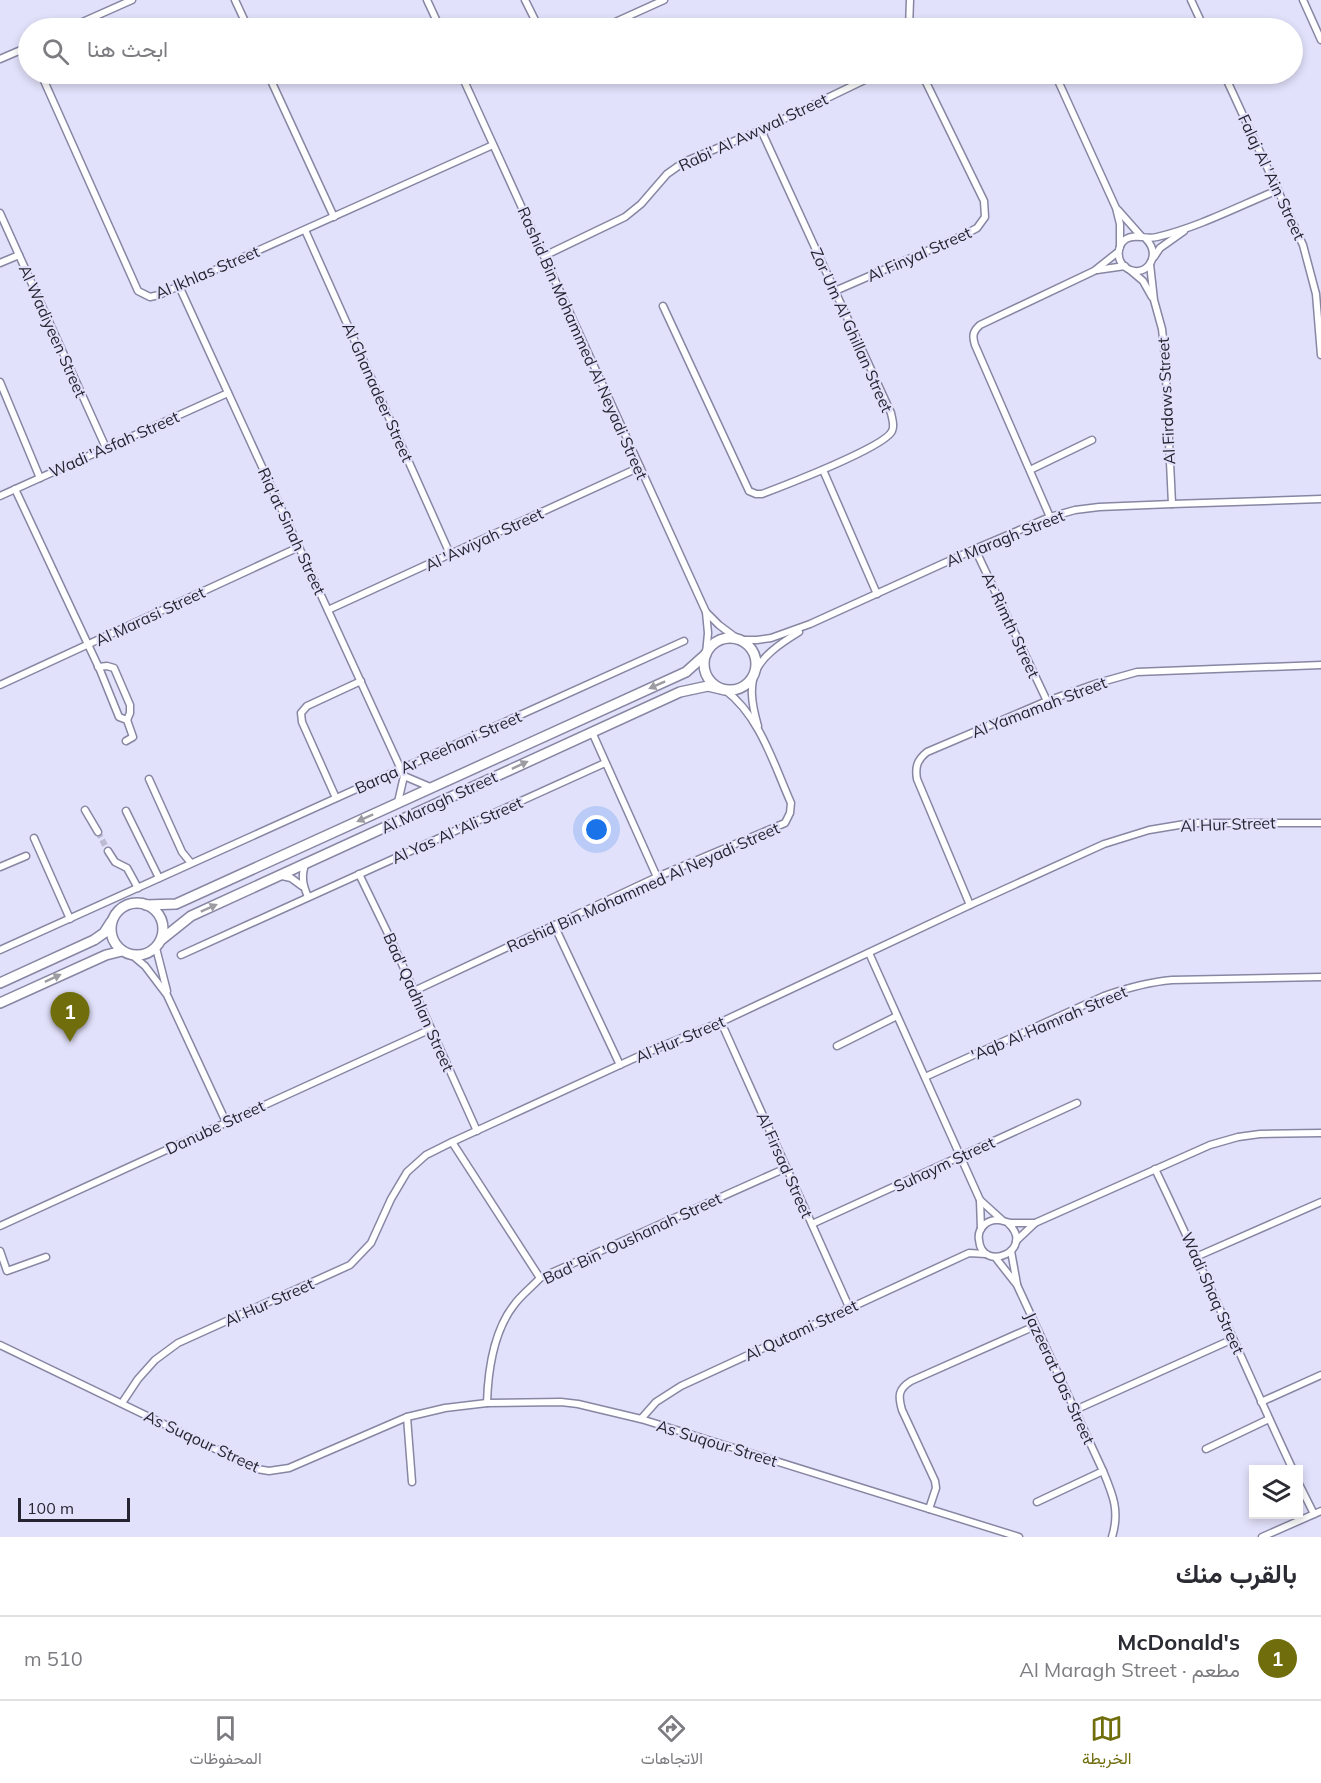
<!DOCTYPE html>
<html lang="ar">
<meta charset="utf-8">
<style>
body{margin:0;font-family:Mulish,Vazirmatn,sans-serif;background:#f7f7f7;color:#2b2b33;direction:rtl}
.controls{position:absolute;right:18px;bottom:18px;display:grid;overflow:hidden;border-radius:0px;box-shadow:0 3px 9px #0003}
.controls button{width:54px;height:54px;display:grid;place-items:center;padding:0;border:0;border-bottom:2px solid #e1e1e2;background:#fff;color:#2b2b33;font:30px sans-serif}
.scale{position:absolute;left:18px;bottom:15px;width:112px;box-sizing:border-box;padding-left:6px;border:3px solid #252430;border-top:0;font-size:16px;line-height:21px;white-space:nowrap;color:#252430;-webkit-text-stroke:4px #e2e1fb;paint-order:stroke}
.you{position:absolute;left:597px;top:830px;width:21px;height:21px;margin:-15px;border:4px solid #fff;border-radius:50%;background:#1a73e8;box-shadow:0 0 0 9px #1a73e833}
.badge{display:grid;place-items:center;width:39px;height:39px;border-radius:50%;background:#706d0d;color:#fff;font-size:20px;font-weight:700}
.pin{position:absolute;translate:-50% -50px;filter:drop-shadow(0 2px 3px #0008)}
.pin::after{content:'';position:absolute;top:32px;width:21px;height:18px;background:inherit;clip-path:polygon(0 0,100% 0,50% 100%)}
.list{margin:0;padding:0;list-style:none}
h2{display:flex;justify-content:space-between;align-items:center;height:78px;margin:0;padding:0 24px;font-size:26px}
h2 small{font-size:20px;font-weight:400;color:#7c7c81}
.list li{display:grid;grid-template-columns:39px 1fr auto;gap:18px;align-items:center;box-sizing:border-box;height:84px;padding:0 24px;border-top:2px solid #e1e1e2}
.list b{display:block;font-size:22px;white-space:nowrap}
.list p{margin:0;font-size:20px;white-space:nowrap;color:#7c7c81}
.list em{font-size:20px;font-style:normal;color:#7c7c81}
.icon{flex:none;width:33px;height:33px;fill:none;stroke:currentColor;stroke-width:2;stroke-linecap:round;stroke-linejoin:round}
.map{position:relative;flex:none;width:1321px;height:1537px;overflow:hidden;direction:ltr}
.search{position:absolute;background:#fff;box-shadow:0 3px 9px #0003;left:18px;right:18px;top:18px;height:66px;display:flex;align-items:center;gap:15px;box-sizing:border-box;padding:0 21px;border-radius:33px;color:#7c7c81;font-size:22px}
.sheet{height:162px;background:#fff}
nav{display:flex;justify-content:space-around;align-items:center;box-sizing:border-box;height:84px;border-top:2px solid #e1e1e2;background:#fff;font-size:16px;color:#7c7c81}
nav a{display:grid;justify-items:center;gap:3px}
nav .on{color:#706d0d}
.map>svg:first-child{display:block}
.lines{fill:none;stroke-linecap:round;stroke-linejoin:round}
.street-tunnel{stroke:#bcbbd2;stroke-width:6;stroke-dasharray:6 3;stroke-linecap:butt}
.street-casing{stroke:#8786a3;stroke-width:9}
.secondary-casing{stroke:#8786a3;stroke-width:12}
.street{stroke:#fff;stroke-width:6}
.secondary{stroke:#fff;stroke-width:9}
.oneway{fill:#9d9ca2}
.labels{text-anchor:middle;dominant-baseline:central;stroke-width:4.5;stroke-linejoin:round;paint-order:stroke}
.street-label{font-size:16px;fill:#252430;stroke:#e2e1fb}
</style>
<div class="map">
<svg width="1321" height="1537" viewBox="0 0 1321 1537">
<rect width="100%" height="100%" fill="#e2e1fb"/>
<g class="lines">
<path class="street-tunnel" d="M98 832 108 851"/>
<defs>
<g id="street">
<path d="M235 0 248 28"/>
<path d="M427 0 440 28"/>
<path d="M525 0 539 28"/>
<path d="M1191 0 1204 28"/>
<path d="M1303 0 1321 40"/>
<path d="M69 28 132 0"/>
<path d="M602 28 664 0"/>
<path d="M909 28 910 0"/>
<path d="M0 59 28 47"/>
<path d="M41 74 138 291 150 297 159 295 493 145"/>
<path d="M268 74 334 217"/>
<path d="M461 74 706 612 719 625 739 640H757L771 638 810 624 975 549 1050 517 1075 510 1099 507 1172 504 1321 499"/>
<path d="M1055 74 1116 208 1120 224V247"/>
<path d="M1224 74 1303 245 1316 294 1321 355"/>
<path d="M1118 210 1141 236"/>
<path d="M0 213 106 448"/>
<path d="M305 230 450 554"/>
<path d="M1146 239C1164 257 1143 281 1125 267 1116 260 1117 245 1126 239 1135 233 1145 240 1157 237 1199 227 1239 206 1278 190"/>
<path d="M544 256 625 217 641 204 667 174 684 162 761 130 877 74"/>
<path d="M1154 257 1160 248 1184 231"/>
<path d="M0 263 19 255"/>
<path d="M1150 264 1154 300 1162 329 1165 357 1172 504"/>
<path d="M1097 270 1125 266"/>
<path d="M1130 270 1143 281 1152 297"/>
<path d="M179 286 404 776 398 802"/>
<path d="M835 291 964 235 977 228 985 217 984 201 922 74"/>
<path d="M663 306 749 491 756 494H762C783 486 885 447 892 431 895 425 892 419 891 413L761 130"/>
<path d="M0 382 40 478"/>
<path d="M823 470 877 594"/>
<path d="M1030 470 1092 440"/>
<path d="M15 489 100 670 119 717 127 720 133 737 126 741"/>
<path d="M0 496 228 393"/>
<path d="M1050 517 975 345C972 336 973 331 980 325L1094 271 1118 252"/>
<path d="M975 549 1047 701"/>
<path d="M328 610 640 467"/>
<path d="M706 654 708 633 706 612"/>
<path d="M98 667 107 666 114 668 130 705V713L127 720"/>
<path d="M0 685 299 547"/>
<path d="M758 726C743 675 755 659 799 632"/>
<path d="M592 732 657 877"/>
<path d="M404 776 430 787"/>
<path d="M149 779 182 852 191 863"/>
<path d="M336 798 302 722 301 713 307 706 361 681"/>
<path d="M85 810 98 832"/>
<path d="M126 811 159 878"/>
<path d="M34 838 70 919"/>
<path d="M108 851 115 862 127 868 138 888"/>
<path d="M305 865C301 877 303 885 308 897"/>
<path d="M0 867 26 856"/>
<path d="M359 874 393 944 477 1131"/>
<path d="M282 876 291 878 302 886"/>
<path d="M970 905 917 779C915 767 917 760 927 752L1047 701 1098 683 1137 672 1321 665"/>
<path d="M554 925 620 1065"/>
<path d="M156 948 167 991"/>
<path d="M0 950 684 641"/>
<path d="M869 953 980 1200 1002 1220"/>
<path d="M132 955 145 966 167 995 226 1122"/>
<path d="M181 955 605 763"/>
<path d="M414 991 657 877 785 823 790 813 791 803C774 765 760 716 725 690"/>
<path d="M721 1022 849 1307"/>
<path d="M837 1046 897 1016"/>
<path d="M925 1077 1104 996C1127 988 1148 982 1172 980L1321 977"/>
<path d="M452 1142 540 1278"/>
<path d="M1155 1169C1203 1268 1246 1370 1293 1470"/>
<path d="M980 1200 981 1229"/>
<path d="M1008 1223C1037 1250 982 1274 979 1240 977 1229 987 1219 998 1220 1003 1220 1007 1223 1012 1223 1020 1223 1027 1223 1035 1223"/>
<path d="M812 1224 1077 1103"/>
<path d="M0 1226 431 1029"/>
<path d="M1016 1241 1035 1223 1210 1145 1238 1137 1260 1134 1321 1133"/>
<path d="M0 1251 7 1271 46 1257"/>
<path d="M1011 1251 1017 1284"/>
<path d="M1198 1256 1321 1202"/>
<path d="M995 1257 1017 1285 1103 1471C1113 1495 1120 1511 1112 1537"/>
<path d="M0 1345 257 1469 269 1471 289 1468 407 1417 445 1408 487 1403 561 1402 578 1404 641 1419 1019 1537"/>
<path d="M1261 1402 1321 1375"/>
<path d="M122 1403 138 1379 155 1360 178 1343 350 1265 371 1243 391 1199 407 1172 426 1155 452 1142 648 1052 721 1022 970 905 1104 844 1149 830 1191 823H1321"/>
<path d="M487 1403C488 1370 493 1332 514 1305 521 1295 532 1287 540 1278L786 1168"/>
<path d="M1075 1410 1233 1339"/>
<path d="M407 1417 412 1482"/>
<path d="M641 1419 656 1402 681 1386 969 1253 986 1254"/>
<path d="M1206 1449 1269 1419"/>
<path d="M1298 1482 1314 1514"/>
<path d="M1037 1502 1103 1471"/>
<path d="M929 1509 936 1488 935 1481 902 1410C898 1396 898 1389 911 1381L1035 1326"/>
<path d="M1262 1537 1321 1511"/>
</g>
<g id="secondary">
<circle cx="730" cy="664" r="26"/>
<circle cx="137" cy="929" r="26"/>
<path d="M146 905 176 904 686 672 706 654"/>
<path d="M161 940 191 916 680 692 708 686 725 690"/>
<path d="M0 983 94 940 104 933 111 922"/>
<path d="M0 1003 106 955 122 951"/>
</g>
</defs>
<use href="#street" class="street-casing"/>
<use href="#secondary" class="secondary-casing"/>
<use href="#street" class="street"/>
<use href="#secondary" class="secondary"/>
</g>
<defs><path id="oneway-solid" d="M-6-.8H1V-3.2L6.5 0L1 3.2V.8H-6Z" transform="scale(1.5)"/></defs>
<g class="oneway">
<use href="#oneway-solid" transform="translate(657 685) rotate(156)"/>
<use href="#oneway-solid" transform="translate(520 765) rotate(-25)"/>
<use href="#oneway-solid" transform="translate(365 818) rotate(156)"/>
<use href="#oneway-solid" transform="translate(209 908) rotate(-24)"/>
<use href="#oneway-solid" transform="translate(53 978) rotate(-25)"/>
</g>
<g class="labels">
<g class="street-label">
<text transform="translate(753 132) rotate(-25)">Rabi' Al Awwal Street</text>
<text transform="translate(1272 177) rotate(65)">Falaj Al 'Ain Street</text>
<text transform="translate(919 254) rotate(-24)">Al Finyal Street</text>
<text transform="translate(207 272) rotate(-23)">Al Ikhlas Street</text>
<text transform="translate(852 330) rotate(66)">Zor Um Al Ghillan Street</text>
<text transform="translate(53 331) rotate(66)">Al Wadiyeen Street</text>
<text transform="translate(583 343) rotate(66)">Rashid Bin Mohammed Al Neyadi Street</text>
<text transform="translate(378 392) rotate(66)">Al Ghanadeer Street</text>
<text transform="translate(1166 401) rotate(-93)">Al Firdaws Street</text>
<text transform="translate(114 444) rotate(-24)">Wadi 'Asfah Street</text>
<text transform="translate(292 531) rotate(65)">Riq'at Sinah Street</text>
<text transform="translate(1005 538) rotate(-22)">Al Maragh Street</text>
<text transform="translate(484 539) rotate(-25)">Al 'Awiyah Street</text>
<text transform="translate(150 616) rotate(-25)">Al Marasi Street</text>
<text transform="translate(1011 625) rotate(65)">Ar Rimth Street</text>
<text transform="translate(1039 707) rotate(-21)">Al Yamamah Street</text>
<text transform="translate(438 752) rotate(-24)">Barqa Ar Reehani Street</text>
<text transform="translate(439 802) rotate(-25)">Al Maragh Street</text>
<text transform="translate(1228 824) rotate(-2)">Al Hur Street</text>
<text transform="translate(457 830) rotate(-24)">Al Yas Al 'Ali Street</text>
<text transform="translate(643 887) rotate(-24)">Rashid Bin Mohammed Al Neyadi Street</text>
<text transform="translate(419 1002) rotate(66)">Bad' Qadhlan Street</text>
<text transform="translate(1049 1023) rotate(-23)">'Aqb Al Hamrah Street</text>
<text transform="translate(680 1039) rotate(-23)">Al Hur Street</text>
<text transform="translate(215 1127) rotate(-25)">Danube Street</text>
<text transform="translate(944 1164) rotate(-25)">Suhaym Street</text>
<text transform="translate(785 1165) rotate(66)">Al Firsad Street</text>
<text transform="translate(632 1238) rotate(-25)">Bad' Bin 'Oushanah Street</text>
<text transform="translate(1213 1293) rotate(66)">Wadi Shaq Street</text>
<text transform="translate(269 1302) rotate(-24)">Al Hur Street</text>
<text transform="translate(801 1330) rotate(-25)">Al Qutami Street</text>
<text transform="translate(1060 1378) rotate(65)">Jazeerat Das Street</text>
<text transform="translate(202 1441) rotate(25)">As Suqour Street</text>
<text transform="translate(717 1443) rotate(17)">As Suqour Street</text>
</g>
</g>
</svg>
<div class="controls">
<button><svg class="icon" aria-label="layers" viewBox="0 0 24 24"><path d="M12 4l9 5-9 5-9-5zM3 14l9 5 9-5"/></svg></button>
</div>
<div class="scale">100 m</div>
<div class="you"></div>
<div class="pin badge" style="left:70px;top:1042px">1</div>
<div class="search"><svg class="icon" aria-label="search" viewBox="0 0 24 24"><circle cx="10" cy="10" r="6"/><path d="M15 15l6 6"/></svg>ابحث هنا</div>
</div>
<section class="sheet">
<h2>بالقرب منك<small></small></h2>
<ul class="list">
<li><span class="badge">1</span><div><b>McDonald's</b><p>مطعم · Al Maragh Street</p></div><em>510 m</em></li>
</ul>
</section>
<nav>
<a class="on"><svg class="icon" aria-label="map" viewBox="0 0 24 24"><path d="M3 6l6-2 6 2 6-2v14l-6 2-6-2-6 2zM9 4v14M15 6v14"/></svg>الخريطة</a>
<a><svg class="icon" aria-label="directions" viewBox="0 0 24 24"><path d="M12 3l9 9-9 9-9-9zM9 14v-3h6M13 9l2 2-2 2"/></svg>الاتجاهات</a>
<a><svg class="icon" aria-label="saved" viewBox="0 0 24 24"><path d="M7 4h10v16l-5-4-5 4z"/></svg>المحفوظات</a>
</nav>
